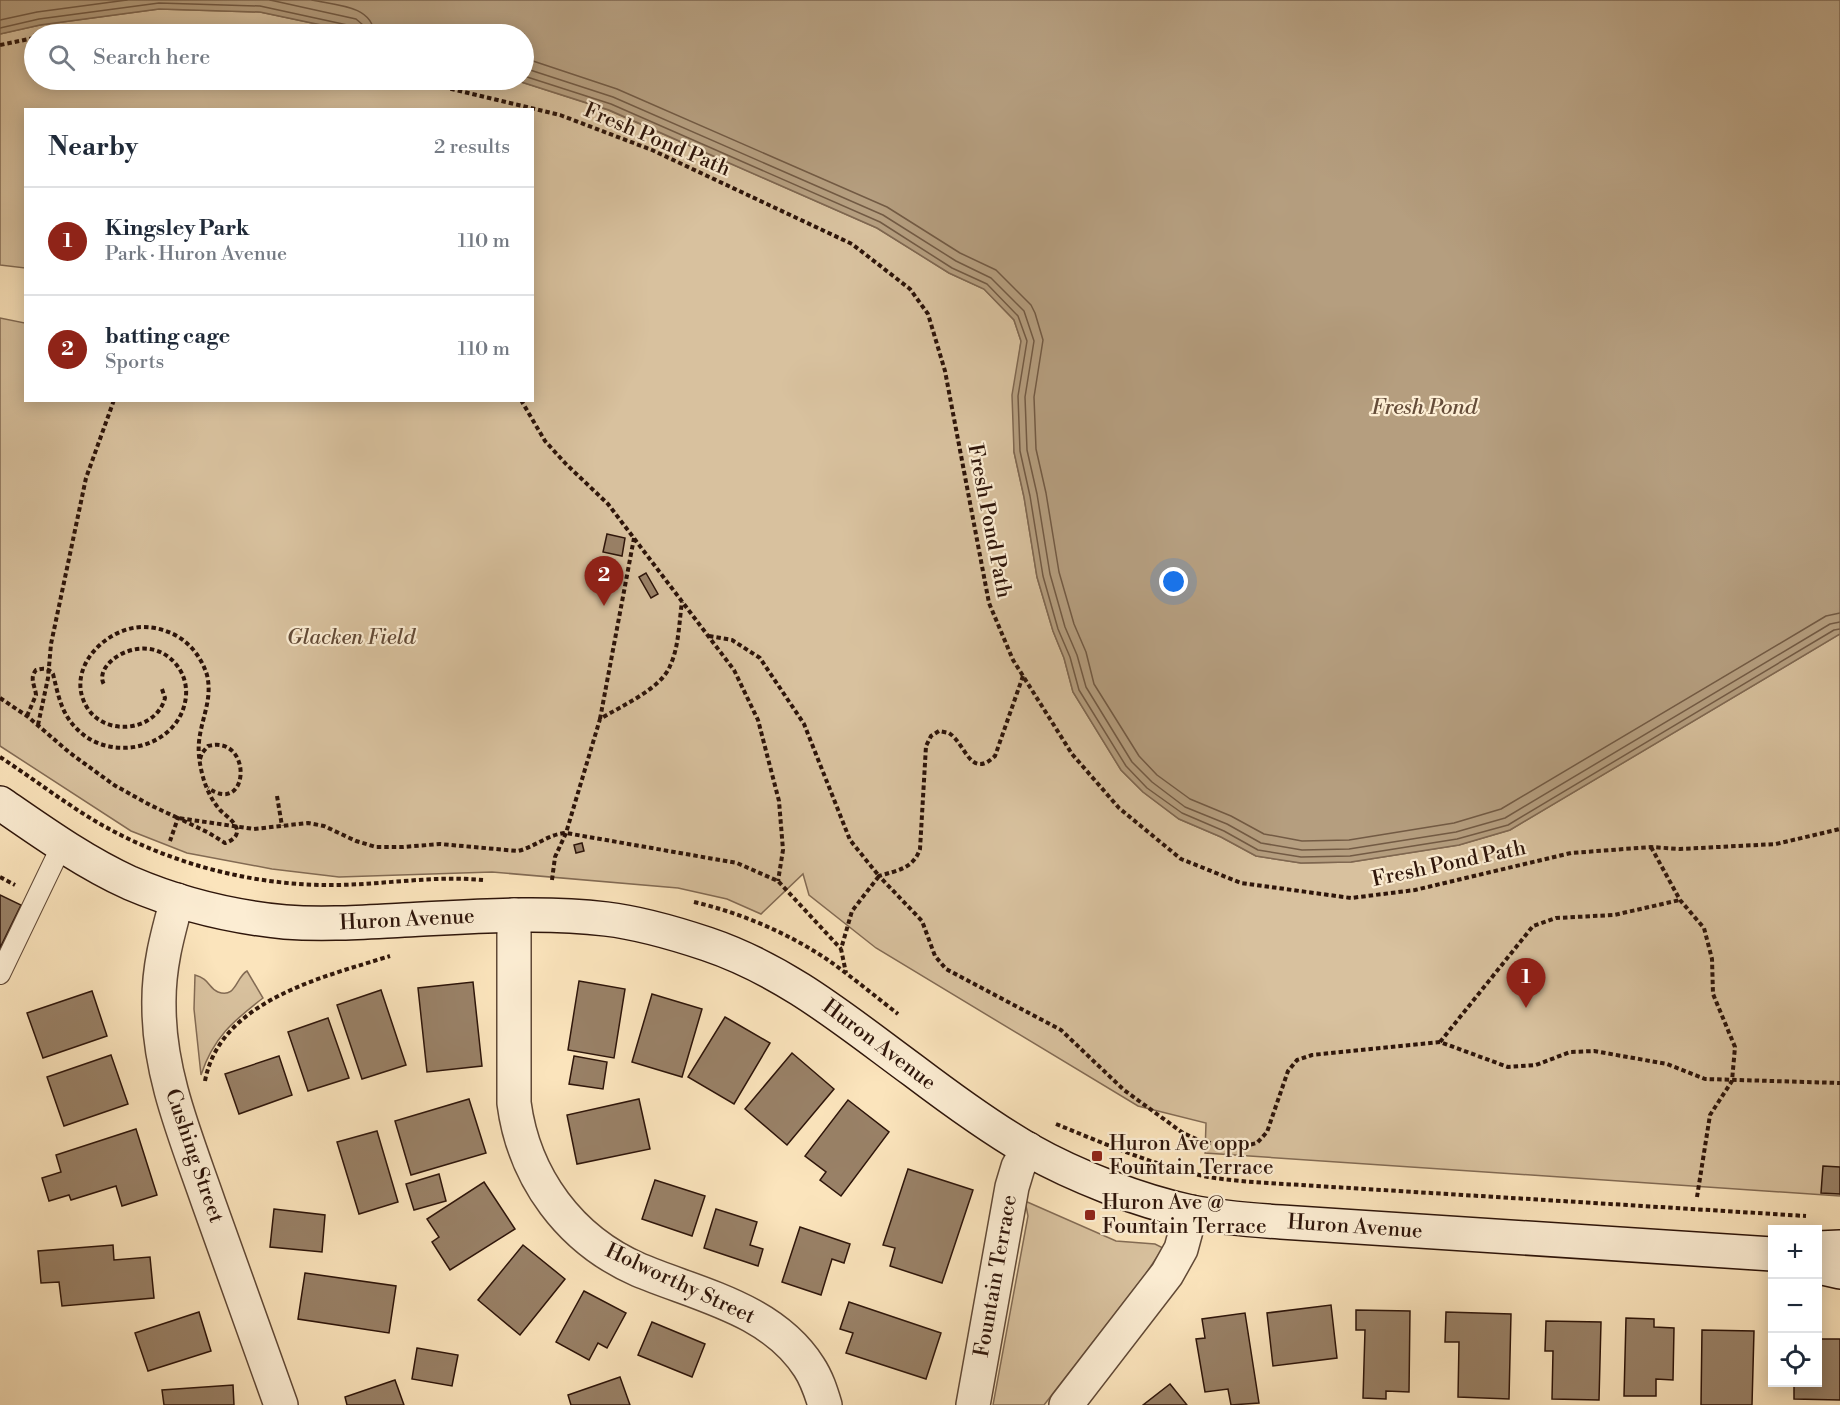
<!DOCTYPE html>
<meta charset="utf-8">
<style>
body{margin:0;font-family:"Libre Bodoni",serif;background:#f2f2f3;color:#1f2937}
.controls{position:absolute;right:18px;bottom:18px;display:grid;overflow:hidden;border-radius:0px;box-shadow:0 3px 15px #0003}
.controls button{width:54px;height:54px;display:grid;place-items:center;padding:0;border:0;border-bottom:2px solid #e0e1e3;background:#fff;color:#1f2937;font:30px sans-serif}
.you{position:absolute;left:1174px;top:582px;width:21px;height:21px;margin:-15px;border:4px solid #fff;border-radius:50%;background:#1a73e8;box-shadow:0 0 0 9px #1a73e833}
.badge{display:grid;place-items:center;width:39px;height:39px;border-radius:50%;background:#8f2418;color:#fff;font-size:20px;font-weight:700}
.pin{position:absolute;translate:-50% -50px;filter:drop-shadow(0 2px 3px #0008)}
.pin::after{content:'';position:absolute;top:32px;width:21px;height:18px;background:inherit;clip-path:polygon(0 0,100% 0,50% 100%)}
.list{margin:0;padding:0;list-style:none}
h2{display:flex;justify-content:space-between;align-items:center;height:78px;margin:0;padding:0 24px;font-size:26px}
h2 small{font-size:20px;font-weight:400;color:#747a83}
.list li{display:grid;grid-template-columns:39px 1fr auto;gap:18px;align-items:center;box-sizing:border-box;height:108px;padding:0 24px;border-top:2px solid #e0e1e3}
.list b{display:block;font-size:22px;white-space:nowrap}
.list p{margin:0;font-size:20px;white-space:nowrap;color:#747a83}
.list em{font-size:20px;font-style:normal;color:#747a83}
.icon{flex:none;width:33px;height:33px;fill:none;stroke:currentColor;stroke-width:2;stroke-linecap:round;stroke-linejoin:round}
.map{position:relative;flex:none;width:1840px;height:1405px;overflow:hidden}
.search{position:absolute;background:#fff;box-shadow:0 3px 15px #0003;left:24px;top:24px;width:510px;height:66px;display:flex;align-items:center;gap:15px;box-sizing:border-box;padding:0 21px;border-radius:33px;color:#747a83;font-size:22px}
.panel{position:absolute;background:#fff;box-shadow:0 3px 15px #0003;left:24px;top:108px;width:510px;height:294px;border-radius:0px}
.map>svg:first-child{display:block}
.green{fill:#d8c19e;stroke:#836b54;stroke-width:1.5}
.water{fill:#b59e7f;stroke:#7f6750;stroke-width:1.5}
.lines{fill:none;stroke-linecap:round;stroke-linejoin:round}
.shore{stroke:#725a44;stroke-width:1.5}
.building{fill:#998167;stroke:#2e150a;stroke-width:1.5}
.lane-casing{stroke:#614936;stroke-width:22}
.street-casing{stroke:#614936;stroke-width:36}
.secondary-casing{stroke:#2e150a;stroke-width:36}
.path{stroke:#2e150a;stroke-width:4;stroke-dasharray:4.5 3;stroke-linecap:butt}
.lane{stroke:#fcedd3;stroke-width:20}
.street{stroke:#fcedd3;stroke-width:33}
.secondary{stroke:#fcedd3;stroke-width:33}
.poi-dot{fill:#8f2418;stroke:#fcedd3;stroke-width:2}
.labels{text-anchor:middle;dominant-baseline:central;stroke-width:4.5;stroke-linejoin:round;paint-order:stroke}
.street-label{font-size:21px;fill:#2e150a;stroke:#fcedd3}
.park-label{font-size:21px;font-style:italic;fill:#614936;stroke:#fcedd3}
.poi-label{font-size:21px;fill:#2e150a;stroke:#fcedd3;text-anchor:start}
.water-label{font-size:22px;font-style:italic;fill:#644c39;stroke:#fcedd3}
</style>
<div class="map">
<svg width="1840" height="1405" viewBox="0 0 1840 1405">
<rect width="100%" height="100%" fill="#fbe4bc"/>
<filter id="stains"><feTurbulence type="fractalNoise" baseFrequency=".00333" numOctaves="4"/><feColorMatrix values="0 0 0 0 .2 0 0 0 0 .09 0 0 0 0 .02 0 0 0 .5 -.17"/></filter>
<radialGradient id="worn" r=".72"><stop offset=".6" stop-color="#630" stop-opacity="0"/><stop offset="1" stop-color="#630" stop-opacity=".3"/></radialGradient>
<g class="green">
<path d="M159 9 260 12 364 34H34V80H515L608 110 877 228 949 273 984 289 1014 320 1021 341 1018 366 1014 452 1024 497 1037 577 1053 631 1064 658 1073 692 1121 770 1143 792 1179 819 1221 837 1256 856 1301 863 1351 862 1459 845 1510 830 1840 634V1196L1205 1153 1206 1123 1138 1106 876 948 809 895 803 874 761 914 727 899 678 888 492 872 339 877 272 869 187 853 131 831 0 746V318L25 323 26 400H532V110H26L25 268 0 265V34L40 25Z"/>
<path d="M247 971 263 998C233 1021 213 1038 201 1075L194 1009 195 975C210 979 208 988 218 992 236 999 236 977 247 971Z"/>
<path d="M1025 1201 1116 1241 1155 1244 1163 1248 1145 1275 1044 1405H993L1028 1216Z"/>
</g>
<path class="water" d="M0 0H1840V634L1510 830 1459 845 1351 862 1301 863 1256 856 1221 837 1179 819 1143 792 1121 770 1073 692 1064 658 1053 631 1037 577 1024 497 1014 452 1012 395 1021 341 1014 320 984 289 949 273 877 228 609 110 515 80H524V34H364L260 12 159 9 40 25 0 34Z"/>
<g class="lines">
<g class="shore">
<path d="M270 0 356 19 363 25 365 34"/>
<path d="M312 0C334 5 373 5 374 34"/>
<path d="M0 20 37 12 127 0"/>
<path d="M0 28 39 19 159 3 260 6 352 26 357 29 358 34"/>
<path d="M524 58 617 89 887 207 960 253 996 270 1031 305 1035 313 1043 340 1034 397 1036 449 1046 493 1059 572 1074 624 1086 652 1094 684 1139 756 1157 775 1190 799 1231 816 1264 834 1302 841 1349 840 1454 823 1501 809 1826 616 1840 613"/>
<path d="M524 68 613 97 883 215 956 261 991 278 1024 311 1034 341 1025 397 1027 450 1037 494 1050 574 1065 627 1077 655 1086 687 1132 762 1152 782 1185 807 1227 824 1261 843 1302 850 1349 849 1456 832 1505 818 1830 624 1840 622"/>
<path d="M524 76 611 104 880 222 952 268 987 284 1018 316 1027 341 1018 396 1020 451 1030 496 1043 576 1058 629 1070 657 1079 690 1126 766 1147 788 1182 813 1224 831 1258 850 1301 857 1350 856 1457 839 1508 825 1834 630 1840 629"/>
</g>
</g>
<g class="building">
<path d="M607 534 625 538 622 556 603 552Z"/>
<path d="M646 573 658 594 651 598 639 577Z"/>
<path d="M582 843 584 851 576 853 574 845Z"/>
<path d="M0 895 21 905 0 948Z"/>
<path d="M579 981 625 989 614 1058 568 1050Z"/>
<path d="M473 982 482 1066 427 1072 418 988Z"/>
<path d="M381 990 406 1065 362 1079 337 1005Z"/>
<path d="M92 991 107 1036 43 1058 27 1013Z"/>
<path d="M652 994 702 1009 682 1077 632 1062Z"/>
<path d="M725 1017 770 1043 734 1104 688 1077Z"/>
<path d="M328 1018 349 1078 308 1091 288 1032Z"/>
<path d="M792 1053 834 1089 787 1145 745 1109Z"/>
<path d="M111 1055 128 1104 64 1126 47 1077Z"/>
<path d="M279 1056 292 1095 239 1114 225 1074Z"/>
<path d="M574 1056 607 1062 603 1089 569 1084Z"/>
<path d="M469 1099 486 1153 411 1175 395 1121Z"/>
<path d="M639 1099 650 1149 577 1164 567 1115Z"/>
<path d="M848 1100 889 1132 841 1196 820 1180 826 1172 805 1156Z"/>
<path d="M136 1129 157 1195 122 1206 116 1186 71 1200 69 1195 49 1201 42 1178 61 1172 56 1155Z"/>
<path d="M377 1131 398 1202 359 1214 337 1142Z"/>
<path d="M1823 1166 1840 1167V1194L1821 1193Z"/>
<path d="M908 1169 973 1190 942 1283 890 1266 895 1248 883 1245Z"/>
<path d="M439 1174 446 1201 414 1210 406 1184Z"/>
<path d="M655 1180 705 1196 692 1236 642 1219Z"/>
<path d="M484 1182 515 1229 450 1270 432 1242 439 1237 427 1219Z"/>
<path d="M274 1209 325 1215 322 1252 270 1247Z"/>
<path d="M716 1209 757 1222 750 1245 763 1249 758 1266 704 1248Z"/>
<path d="M800 1227 850 1244 844 1263 832 1259 821 1295 782 1282Z"/>
<path d="M113 1245 114 1260 150 1257 154 1298 62 1306 59 1282 41 1283 38 1251Z"/>
<path d="M523 1245 565 1279 520 1335 478 1300Z"/>
<path d="M305 1273 396 1286 389 1333 298 1319Z"/>
<path d="M584 1291 626 1313 607 1348 598 1343 589 1360 556 1342Z"/>
<path d="M849 1302 941 1333 926 1379 846 1353 853 1333 840 1329Z"/>
<path d="M1331 1305 1337 1358 1273 1366 1267 1313Z"/>
<path d="M1356 1310 1410 1311 1409 1392 1386 1391V1399L1363 1398 1365 1330H1356Z"/>
<path d="M199 1312 211 1351 148 1371 135 1333Z"/>
<path d="M1446 1312 1511 1314 1509 1399 1458 1397 1459 1342H1445Z"/>
<path d="M1245 1313 1259 1403 1231 1405 1228 1389 1205 1392 1196 1339 1205 1338 1202 1319Z"/>
<path d="M1626 1318 1654 1319V1327L1674 1328 1673 1380 1656 1379V1396H1624Z"/>
<path d="M1546 1321 1601 1322 1599 1400 1552 1399 1553 1351H1545Z"/>
<path d="M652 1322 705 1344 692 1377 638 1355Z"/>
<path d="M1702 1330 1754 1331 1752 1405H1701Z"/>
<path d="M1818 1339H1840V1400L1794 1399V1382H1818Z"/>
<path d="M417 1348 458 1355 452 1386 412 1379Z"/>
<path d="M620 1377 630 1405H571L568 1395Z"/>
<path d="M395 1380 404 1405H347L345 1397Z"/>
<path d="M1170 1384 1187 1405H1143Z"/>
<path d="M233 1385 234 1405H164L162 1390Z"/>
</g>
<g class="lines">
<defs>
<path id="lane" d="M0 974 62 845"/>
<g id="street">
<path d="M177 900C167 936 158 969 159 1007 159 1075 187 1140 209 1204 233 1271 257 1338 281 1405"/>
<path d="M514 915V1103C524 1178 570 1240 639 1270 699 1295 772 1309 809 1367 817 1379 821 1392 825 1405"/>
<path d="M973 1405 1012 1187 1018 1167 1028 1149"/>
<path d="M1066 1405 1167 1274 1181 1249 1191 1212"/>
</g>
<g id="secondary">
<path d="M0 803C42 832 84 862 130 883 179 904 233 917 285 922 325 925 364 922 404 920 470 917 539 911 606 919 640 923 674 933 707 944 787 971 847 1022 914 1071 951 1099 989 1127 1029 1150 1075 1176 1139 1201 1191 1212 1221 1218 1251 1220 1281 1222L1772 1254"/>
<path d="M1818 1248 1840 1247"/>
<path d="M1818 1267 1840 1272"/>
</g>
</defs>
<use href="#lane" class="lane-casing"/>
<use href="#street" class="street-casing"/>
<use href="#secondary" class="secondary-casing"/>
<g class="path">
<path d="M60 34 127 27 183 29 224 34"/>
<path d="M0 45 34 38"/>
<path d="M414 80 560 115 652 150 852 244 910 289 928 314 945 371 989 603 1013 660 1072 754 1119 808 1181 859 1241 883 1351 898 1415 890 1571 853 1651 847 1680 849 1776 844 1840 829"/>
<path d="M521 400 545 441 566 464 608 504 734 670 758 720 779 801 783 850 778 881"/>
<path d="M709 636 732 640 760 658 804 724 850 840 879 876 852 911 841 949 846 973"/>
<path d="M1023 676 995 756C970 780 966 744 949 733 948 733 940 731 939 731L931 736 926 746 920 849C913 869 898 870 879 876L922 921 935 956 946 969 1061 1030 1124 1090 1183 1133 1203 1142 1240 1147 1257 1143 1267 1132 1288 1071 1297 1060 1312 1055 1440 1042 1508 1067 1536 1065 1570 1052 1594 1051 1667 1064 1705 1079 1840 1083"/>
<path d="M162 689 165 698C156 731 107 737 88 709 63 671 104 628 142 627 155 627 166 630 177 636 192 645 202 659 207 675 214 704 196 726 199 756 201 775 207 795 220 810 225 815 233 820 236 827 240 835 232 841 225 843L209 833 178 818 170 841"/>
<path d="M0 698 27 716 70 753 114 785 150 805 178 818 254 829 308 823 324 826 356 841 376 847H403L440 844 518 851C535 847 548 834 566 833L737 863 778 881 841 949"/>
<path d="M27 716 36 695C35 685 29 679 36 670 43 668 49 668 53 674 58 694 61 713 76 728 110 765 181 748 186 696 187 684 183 672 175 663 144 628 89 665 105 686"/>
<path d="M600 719 634 538"/>
<path d="M38 725 48 678 51 644 86 478 114 400"/>
<path d="M0 757C34 779 67 805 102 825 169 863 248 884 324 885 377 886 430 875 483 880"/>
<path d="M200 759 202 753 208 746C253 734 250 817 208 788"/>
<path d="M277 796 282 826"/>
<path d="M1651 847 1680 900 1704 928 1712 959 1713 994 1735 1047 1732 1081 1710 1115 1697 1197"/>
<path d="M0 877 15 885"/>
<path d="M552 880 555 857 566 833 600 719C621 706 661 689 670 666 679 647 679 622 682 602"/>
<path d="M694 902C741 913 788 933 828 960 852 977 875 996 898 1014"/>
<path d="M1440 1042 1533 926 1556 918 1614 915 1680 900"/>
<path d="M205 1081C220 1000 324 977 390 956"/>
<path d="M1056 1124C1105 1144 1156 1166 1208 1177 1228 1180 1248 1182 1268 1183L1806 1216"/>
</g>
<use href="#lane" class="lane"/>
<use href="#street" class="street"/>
<use href="#secondary" class="secondary"/>
</g>
<g class="poi-dot">
<rect x="1091" y="1150" width="12" height="12" rx="3"/>
<rect x="1084" y="1209" width="12" height="12" rx="3"/>
</g>
<g class="labels">
<g class="street-label">
<text transform="translate(657 140) rotate(23)">Fresh Pond Path</text>
<text transform="translate(989 521) rotate(79)">Fresh Pond Path</text>
<text transform="translate(1449 864) rotate(-12)">Fresh Pond Path</text>
<text transform="translate(407 920) rotate(-3)">Huron Avenue</text>
<text transform="translate(879 1045) rotate(37)">Huron Avenue</text>
<text transform="translate(194 1156) rotate(71)">Cushing Street</text>
<text transform="translate(1355 1227) rotate(4)">Huron Avenue</text>
<text transform="translate(996 1276) rotate(-80)">Fountain Terrace</text>
<text transform="translate(680 1284) rotate(25)">Holworthy Street</text>
</g>
<g class="park-label">
<text x="351" y="638">Glacken Field</text>
</g>
<g class="poi-label">
<text x="1109" y="1144">Huron Ave opp<tspan x="1109" dy="24">Fountain Terrace</tspan></text>
<text x="1102" y="1203">Huron Ave @<tspan x="1102" dy="24">Fountain Terrace</tspan></text>
</g>
<g class="water-label">
<text x="1424" y="407">Fresh Pond</text>
</g>
</g>
<rect width="100%" height="100%" filter="url(#stains)"/>
<rect width="100%" height="100%" fill="url(#worn)"/>
</svg>
<div class="controls">
<button>+</button>
<button>−</button>
<button><svg class="icon" aria-label="locate" viewBox="0 0 24 24"><circle cx="12" cy="12" r="6"/><path d="M12 2v4M12 18v4M2 12h4M18 12h4"/></svg></button>
</div>
<div class="you"></div>
<div class="pin badge" style="left:1526px;top:1008px">1</div>
<div class="pin badge" style="left:604px;top:606px">2</div>
<div class="search"><svg class="icon" aria-label="search" viewBox="0 0 24 24"><circle cx="10" cy="10" r="6"/><path d="M15 15l6 6"/></svg>Search here</div>
<section class="panel">
<h2>Nearby<small>2 results</small></h2>
<ul class="list">
<li><span class="badge">1</span><div><b>Kingsley Park</b><p>Park · Huron Avenue</p></div><em>110 m</em></li>
<li><span class="badge">2</span><div><b>batting cage</b><p>Sports</p></div><em>110 m</em></li>
</ul>
</section>
</div>
